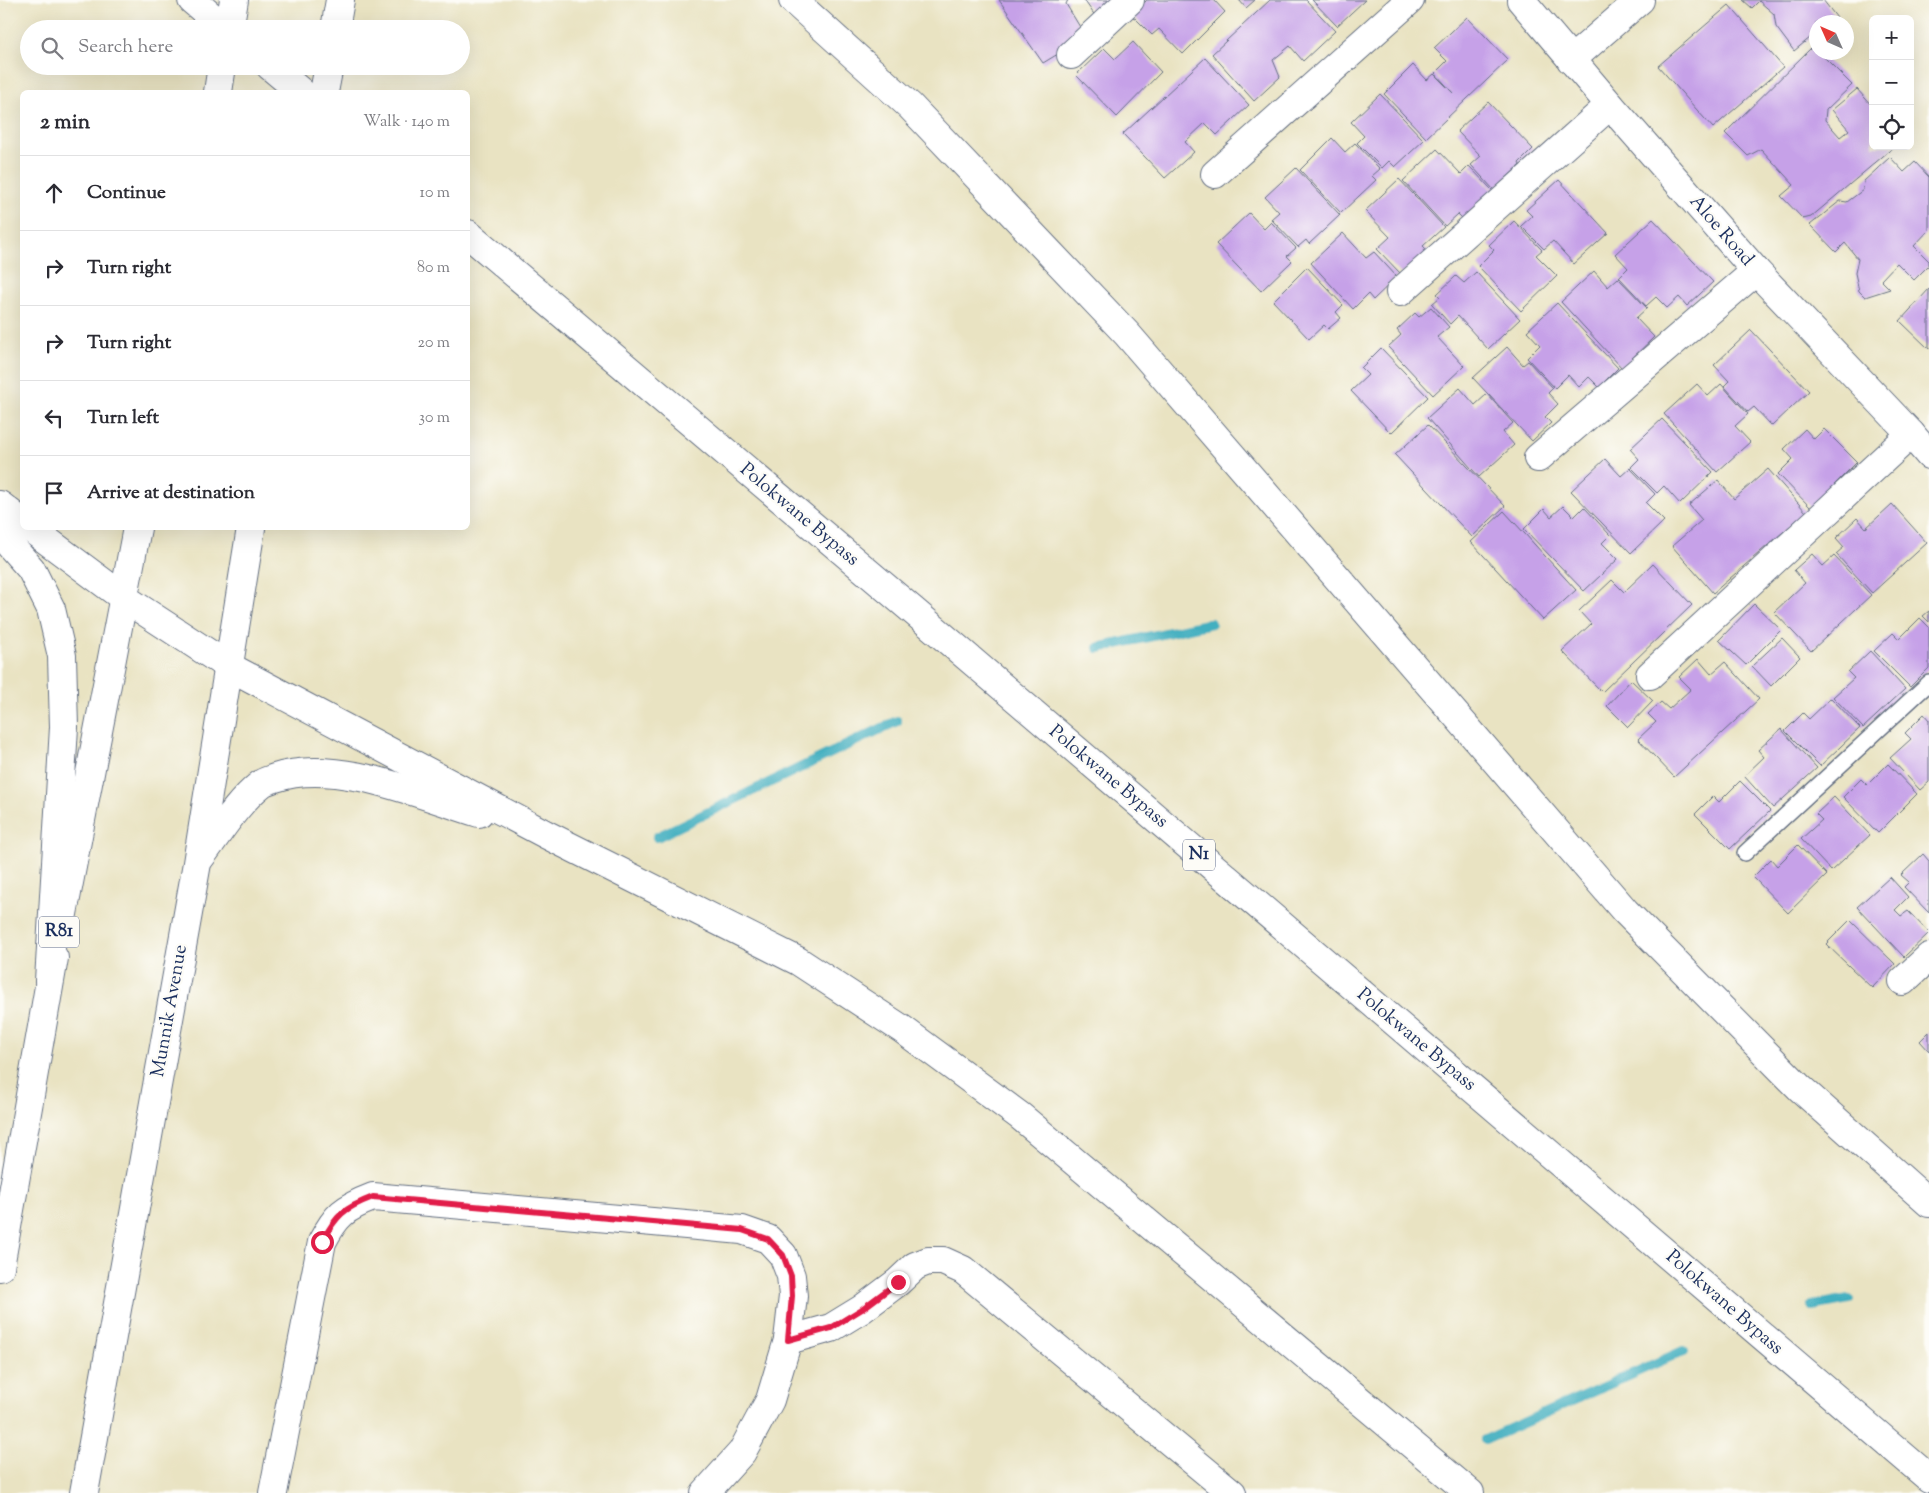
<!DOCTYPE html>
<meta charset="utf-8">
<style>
body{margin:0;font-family:"Sorts Mill Goudy",serif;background:#f7f7f7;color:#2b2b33}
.controls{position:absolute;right:15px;top:15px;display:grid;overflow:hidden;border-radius:8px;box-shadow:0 5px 20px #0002}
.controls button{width:45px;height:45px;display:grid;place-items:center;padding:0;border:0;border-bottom:1px solid #e1e1e2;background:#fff;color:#2b2b33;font:25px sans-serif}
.compass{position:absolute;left:1809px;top:15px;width:45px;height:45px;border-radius:50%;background:#fff;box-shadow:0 5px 20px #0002;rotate:315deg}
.stop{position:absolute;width:15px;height:15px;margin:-11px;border:4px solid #e11d48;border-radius:50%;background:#fff}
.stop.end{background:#e11d48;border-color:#fff;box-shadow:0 1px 5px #0008}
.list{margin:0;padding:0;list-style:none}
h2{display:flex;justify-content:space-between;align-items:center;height:65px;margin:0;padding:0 20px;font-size:21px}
h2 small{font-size:16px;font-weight:400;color:#7c7c81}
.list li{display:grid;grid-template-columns:32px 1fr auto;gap:15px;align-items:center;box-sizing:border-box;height:75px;padding:0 20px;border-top:1px solid #e1e1e2}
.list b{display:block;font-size:19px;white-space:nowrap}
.list em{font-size:16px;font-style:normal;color:#7c7c81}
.icon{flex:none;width:28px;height:28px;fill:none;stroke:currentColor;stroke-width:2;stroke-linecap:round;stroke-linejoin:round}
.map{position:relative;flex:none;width:1929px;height:1493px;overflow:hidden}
.search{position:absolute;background:#fff;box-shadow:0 5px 20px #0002;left:20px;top:20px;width:450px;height:55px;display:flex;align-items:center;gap:12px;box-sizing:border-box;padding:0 18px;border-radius:28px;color:#7c7c81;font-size:19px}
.panel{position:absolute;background:#fff;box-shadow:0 5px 20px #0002;left:20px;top:90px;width:450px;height:440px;border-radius:8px}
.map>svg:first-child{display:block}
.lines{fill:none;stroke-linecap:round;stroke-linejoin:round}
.stream{stroke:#42afc0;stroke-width:10}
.building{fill:#c6a1e8}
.service-casing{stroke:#636e81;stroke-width:18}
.minor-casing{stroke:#636e81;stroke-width:30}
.primary-casing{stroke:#636e81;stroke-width:30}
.motorway-casing{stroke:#636e81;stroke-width:30}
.service{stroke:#fff;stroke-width:15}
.minor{stroke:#fff;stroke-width:28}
.primary{stroke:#fff;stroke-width:28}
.motorway{stroke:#fff;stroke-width:28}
.route{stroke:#e11d48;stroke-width:6}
.labels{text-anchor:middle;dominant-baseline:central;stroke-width:5;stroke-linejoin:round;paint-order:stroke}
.shield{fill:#fdfcf7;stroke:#5f6c8c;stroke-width:1}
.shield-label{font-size:18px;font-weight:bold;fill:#1b2f5e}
.street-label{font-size:19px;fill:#1b2f5e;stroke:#fdfcf7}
</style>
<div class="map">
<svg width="1929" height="1493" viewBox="0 0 1929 1493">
<rect width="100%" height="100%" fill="#fdfcf7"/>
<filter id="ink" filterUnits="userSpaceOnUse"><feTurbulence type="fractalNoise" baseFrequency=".02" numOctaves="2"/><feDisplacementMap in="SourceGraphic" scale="10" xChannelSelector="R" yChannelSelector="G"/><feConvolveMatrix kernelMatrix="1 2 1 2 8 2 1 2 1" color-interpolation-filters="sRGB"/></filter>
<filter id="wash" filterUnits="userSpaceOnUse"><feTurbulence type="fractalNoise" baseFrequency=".0096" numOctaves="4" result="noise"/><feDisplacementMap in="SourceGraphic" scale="20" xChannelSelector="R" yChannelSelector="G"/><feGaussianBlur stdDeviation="1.12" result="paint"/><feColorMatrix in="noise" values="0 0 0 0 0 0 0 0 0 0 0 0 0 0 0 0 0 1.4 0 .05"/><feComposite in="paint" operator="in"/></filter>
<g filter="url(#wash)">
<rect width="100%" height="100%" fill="#e9e3c2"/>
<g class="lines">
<g class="stream">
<path d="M1098 648 1211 623"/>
<path d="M657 837 897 721"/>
<path d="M1812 1306 1849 1299"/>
<path d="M1485 1440 1683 1351"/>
</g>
</g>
<g id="blocks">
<g class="building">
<path d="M999 0H1068L1066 4 1086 37 1043 63Z"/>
<path d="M1084 0H1127L1098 20Z"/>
<path d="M1147 0H1214L1225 12 1183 54 1159 29 1152 35 1135 18 1130 16Z"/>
<path d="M1239 0H1255L1246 8Z"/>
<path d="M1270 0H1306L1335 31 1303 61 1290 46 1273 60 1280 77 1254 101 1212 54Z"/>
<path d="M1312 0H1365L1337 26Z"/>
<path d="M1743 0H1823L1837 18 1831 22H1816V33L1794 51 1776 27 1774 14 1759 1 1752 8Z"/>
<path d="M1729 5 1783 67 1713 128 1658 66Z"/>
<path d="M1467 17 1508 60 1426 138 1384 94 1413 65 1427 80 1434 74 1453 93 1435 73 1447 61 1434 48Z"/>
<path d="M1133 42 1161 72 1117 117 1076 75 1104 48 1115 59Z"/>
<path d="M1813 46 1816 50V52H1819L1852 85 1826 110 1825 120 1840 137 1849 130 1832 110 1857 89 1873 107V146H1895L1811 217 1803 219 1781 196 1794 185 1761 149 1748 156 1725 133Z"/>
<path d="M1205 58 1249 105 1217 135 1205 123 1185 142 1194 152 1165 178 1123 134Z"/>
<path d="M1380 94 1424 140 1395 167 1389 161 1382 168 1357 143 1364 136 1351 122Z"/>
<path d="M1488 102 1533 149 1519 163 1520 165 1494 190 1471 165 1481 156 1457 131Z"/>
<path d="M1332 138 1345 152 1355 143 1380 169 1372 176 1376 180 1341 213 1300 170Z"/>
<path d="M1437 149 1461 174 1469 166 1493 191 1463 219 1458 214 1445 226 1403 181Z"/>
<path d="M1890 157 1904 172 1915 162 1929 177V230L1914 246 1929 261V265L1914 280 1897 263 1881 280 1890 289 1865 297 1859 291 1855 273 1858 259 1845 243 1836 252 1810 225 1840 201 1847 202 1863 190 1864 181Z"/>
<path d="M1296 168 1340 215 1309 244 1306 240 1298 247 1271 219 1279 212 1265 197Z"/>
<path d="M1399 179 1444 227 1423 246 1429 252 1401 274 1377 249 1390 237 1365 211Z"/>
<path d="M1559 180 1608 233 1574 264 1553 241 1544 249 1521 226 1532 216 1526 210Z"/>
<path d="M1249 213 1264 229 1271 222 1296 248 1287 256 1292 261 1261 291 1216 244Z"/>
<path d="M1653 219 1713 282 1687 306 1679 297 1667 308 1656 297 1646 306 1619 277 1628 268 1615 254Z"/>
<path d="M1514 221 1542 250 1536 255 1557 276 1521 311 1478 266 1494 250 1489 245Z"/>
<path d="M1343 233 1366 258 1374 252 1397 277 1373 300 1368 294 1353 309 1311 263Z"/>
<path d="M1307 267 1343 305 1336 312 1341 318 1328 329 1324 325 1309 339 1273 301Z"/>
<path d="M1594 271 1608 287 1618 278 1647 308 1636 318 1654 337 1622 368 1561 302Z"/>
<path d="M1476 272 1520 319 1488 349 1458 316 1450 324 1432 304 1440 297 1437 294 1456 276 1464 283Z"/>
<path d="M1929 289V349L1900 321Z"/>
<path d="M1557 303 1618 368 1599 387 1589 377 1579 387 1568 375 1555 388 1527 358 1540 345 1527 331Z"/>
<path d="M1431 307 1449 327 1437 337 1464 366 1433 395 1388 347 1401 335 1397 330 1415 313 1419 317Z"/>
<path d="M1751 330 1809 391 1772 426 1754 407 1748 412 1724 386 1729 381 1714 365Z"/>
<path d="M1507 347 1523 365 1528 361 1553 388 1548 393 1558 404 1545 417 1551 423 1532 441 1473 378Z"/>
<path d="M1381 348 1428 397 1391 433 1351 391 1368 375 1361 368Z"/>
<path d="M1697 384 1708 396 1721 384 1748 414 1735 426 1750 442 1717 472 1664 414Z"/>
<path d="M1460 388 1475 405 1487 394 1513 423 1503 432 1514 445 1479 477 1427 418Z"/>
<path d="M1662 419 1713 472 1680 504 1664 486 1657 493 1631 467 1639 459 1630 449Z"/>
<path d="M1428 425 1505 506 1472 537 1395 455Z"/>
<path d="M1805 429 1814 439 1824 429 1857 462 1811 508 1778 474 1793 459 1784 449Z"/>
<path d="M1605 459 1621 476 1630 468 1655 494 1646 503 1664 521 1631 553 1571 491Z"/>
<path d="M1768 469 1806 512 1713 593 1672 546 1702 520 1689 505 1718 480 1734 499Z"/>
<path d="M1892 504 1927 543 1872 593 1836 554 1844 547 1836 538 1857 518 1866 528Z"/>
<path d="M1563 506 1574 517 1584 507 1610 535 1602 543 1618 559 1584 591 1524 529 1544 509 1551 517Z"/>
<path d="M1504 511 1576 590 1543 620 1471 542Z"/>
<path d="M1812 554 1823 566 1834 556 1871 595 1811 651 1774 612 1805 583 1794 570Z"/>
<path d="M1653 564 1692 605 1602 692 1562 651 1591 624 1579 611 1612 580 1624 592Z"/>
<path d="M1754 604 1781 630 1746 665 1719 640Z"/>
<path d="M1929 611V622L1923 616Z"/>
<path d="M1920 618 1929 627V668L1910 687 1874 651 1893 633 1899 639Z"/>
<path d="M1782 638 1800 657 1771 686 1752 666Z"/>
<path d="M1870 651 1905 689 1863 728 1833 697 1854 678 1848 672Z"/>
<path d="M1698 659 1711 674 1725 662 1759 699 1674 777 1638 739 1656 722 1648 714 1661 702 1669 709 1691 689 1679 677Z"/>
<path d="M1631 680 1653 701 1628 727 1607 706Z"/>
<path d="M1831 698 1860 728 1820 766 1785 731 1803 713 1809 719Z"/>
<path d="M1924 714 1929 720V782L1920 790 1890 758 1911 739 1905 733Z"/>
<path d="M1781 729 1817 768 1773 808 1744 776 1764 757 1758 750Z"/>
<path d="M1888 764 1917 794 1878 833 1843 797 1861 779 1867 785Z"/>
<path d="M1740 781 1770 811 1730 849 1695 814 1713 796 1719 802Z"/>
<path d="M1834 797 1870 835 1831 871 1801 839 1822 820 1816 814Z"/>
<path d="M1798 845 1827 875 1788 913 1753 877 1771 859 1777 866Z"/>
<path d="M1923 854 1929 861V913L1904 887 1909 882 1901 875Z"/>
<path d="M1890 877 1908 897 1895 910 1901 916 1908 911 1929 933 1904 957 1857 907Z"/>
<path d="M1850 920 1895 964 1872 988 1826 944Z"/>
<path d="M1929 1032V1051L1920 1041Z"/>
</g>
</g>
</g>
<g filter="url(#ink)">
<use href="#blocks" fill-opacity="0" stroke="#636e81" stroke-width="1"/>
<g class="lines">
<defs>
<path id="service" d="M1745 853 1929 683"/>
<g id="minor">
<path d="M1521 0 1610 105 1756 271 1911 434 1929 455"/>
<path d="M1071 55 1130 0"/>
<path d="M1571 60 1640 0"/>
<path d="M1215 174 1410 0"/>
<path d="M1400 292 1610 105"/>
<path d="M1538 458 1756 271"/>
<path d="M1650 675 1911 434"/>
<path d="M1903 981 1929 957"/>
<path d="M788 1340 831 1328 862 1309 898 1282 915 1266 928 1261H943L963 1270 1232 1493"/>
<path d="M273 1493 322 1242C336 1215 344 1208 373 1197L742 1230 768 1239 783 1255 791 1276 793 1296 788 1340 770 1400 742 1452 705 1493"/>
</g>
<g id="primary">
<path d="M793 0 910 106 1127 334 1625 911 1800 1088 1929 1203"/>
<path d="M229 29 234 0"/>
<path d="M335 29 340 0"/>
<path d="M218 92 222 66"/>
<path d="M324 92 329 66"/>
<path d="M124 598 228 666 547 835 798 961 902 1029 1020 1116 1470 1493"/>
<path d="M200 858C219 833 236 804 261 784 265 781 270 780 275 778 335 757 420 795 479 813"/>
<path d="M62 919 137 528"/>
<path d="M0 1267 54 958"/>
<path d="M84 1493 197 863 251 528"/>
</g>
<g id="motorway">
<path d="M192 0 226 29"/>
<path d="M270 66 301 92"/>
<path d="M468 234 917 614 1929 1478"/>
<path d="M0 505 22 522"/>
<path d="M30 528 124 598"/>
<path d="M0 534 31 569 51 609 62 656 64 727 49 981"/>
</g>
</defs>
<use href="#service" class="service-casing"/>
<use href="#minor" class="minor-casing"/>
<use href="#primary" class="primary-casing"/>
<use href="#motorway" class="motorway-casing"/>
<use href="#service" class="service"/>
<use href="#minor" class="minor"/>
<use href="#primary" class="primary"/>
<use href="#motorway" class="motorway"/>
</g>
</g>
<g class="lines" filter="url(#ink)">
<path class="route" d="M322 1242C336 1215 344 1208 373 1197L742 1230 768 1239 783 1255 791 1276 792 1296 788 1340 831 1328 862 1309 898 1282"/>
</g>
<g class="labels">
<g class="shield">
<rect x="1183" y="839.5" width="32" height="31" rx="4"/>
<rect x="39" y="916.5" width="40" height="31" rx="4"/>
</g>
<g class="shield-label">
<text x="1199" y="855">N1</text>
<text x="59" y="932">R81</text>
</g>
<g class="street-label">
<text transform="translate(1721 231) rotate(49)">Aloe Road</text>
<text transform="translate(799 515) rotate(40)">Polokwane Bypass</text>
<text transform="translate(1108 777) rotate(40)">Polokwane Bypass</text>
<text transform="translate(170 1011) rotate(-80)">Munnik Avenue</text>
<text transform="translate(1416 1040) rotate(40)">Polokwane Bypass</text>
<text transform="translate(1724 1303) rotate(41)">Polokwane Bypass</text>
</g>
</g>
</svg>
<div class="controls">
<button>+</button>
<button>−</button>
<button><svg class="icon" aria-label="locate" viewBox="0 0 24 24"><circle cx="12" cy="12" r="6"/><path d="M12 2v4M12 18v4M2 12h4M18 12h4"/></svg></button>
</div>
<svg class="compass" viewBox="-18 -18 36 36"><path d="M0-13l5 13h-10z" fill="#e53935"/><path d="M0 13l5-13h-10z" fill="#7c7c81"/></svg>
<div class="stop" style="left:322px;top:1242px"></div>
<div class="stop end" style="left:898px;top:1282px"></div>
<div class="search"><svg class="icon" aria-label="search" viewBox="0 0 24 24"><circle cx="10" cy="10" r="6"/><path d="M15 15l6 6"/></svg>Search here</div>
<section class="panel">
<h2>2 min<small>Walk · 140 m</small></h2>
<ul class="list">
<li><svg class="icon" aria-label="ahead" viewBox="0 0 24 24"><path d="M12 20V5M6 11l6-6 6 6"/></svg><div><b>Continue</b></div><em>10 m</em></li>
<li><svg class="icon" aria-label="right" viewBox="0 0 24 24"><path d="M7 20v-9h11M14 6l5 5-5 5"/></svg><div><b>Turn right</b></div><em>80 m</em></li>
<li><svg class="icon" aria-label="right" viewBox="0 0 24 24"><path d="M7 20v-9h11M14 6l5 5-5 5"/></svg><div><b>Turn right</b></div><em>20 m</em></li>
<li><svg class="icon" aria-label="left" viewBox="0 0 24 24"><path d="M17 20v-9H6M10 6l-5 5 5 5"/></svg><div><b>Turn left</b></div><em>30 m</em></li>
<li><svg class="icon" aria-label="arrive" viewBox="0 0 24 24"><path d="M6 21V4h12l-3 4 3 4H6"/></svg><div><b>Arrive at destination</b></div></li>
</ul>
</section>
</div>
